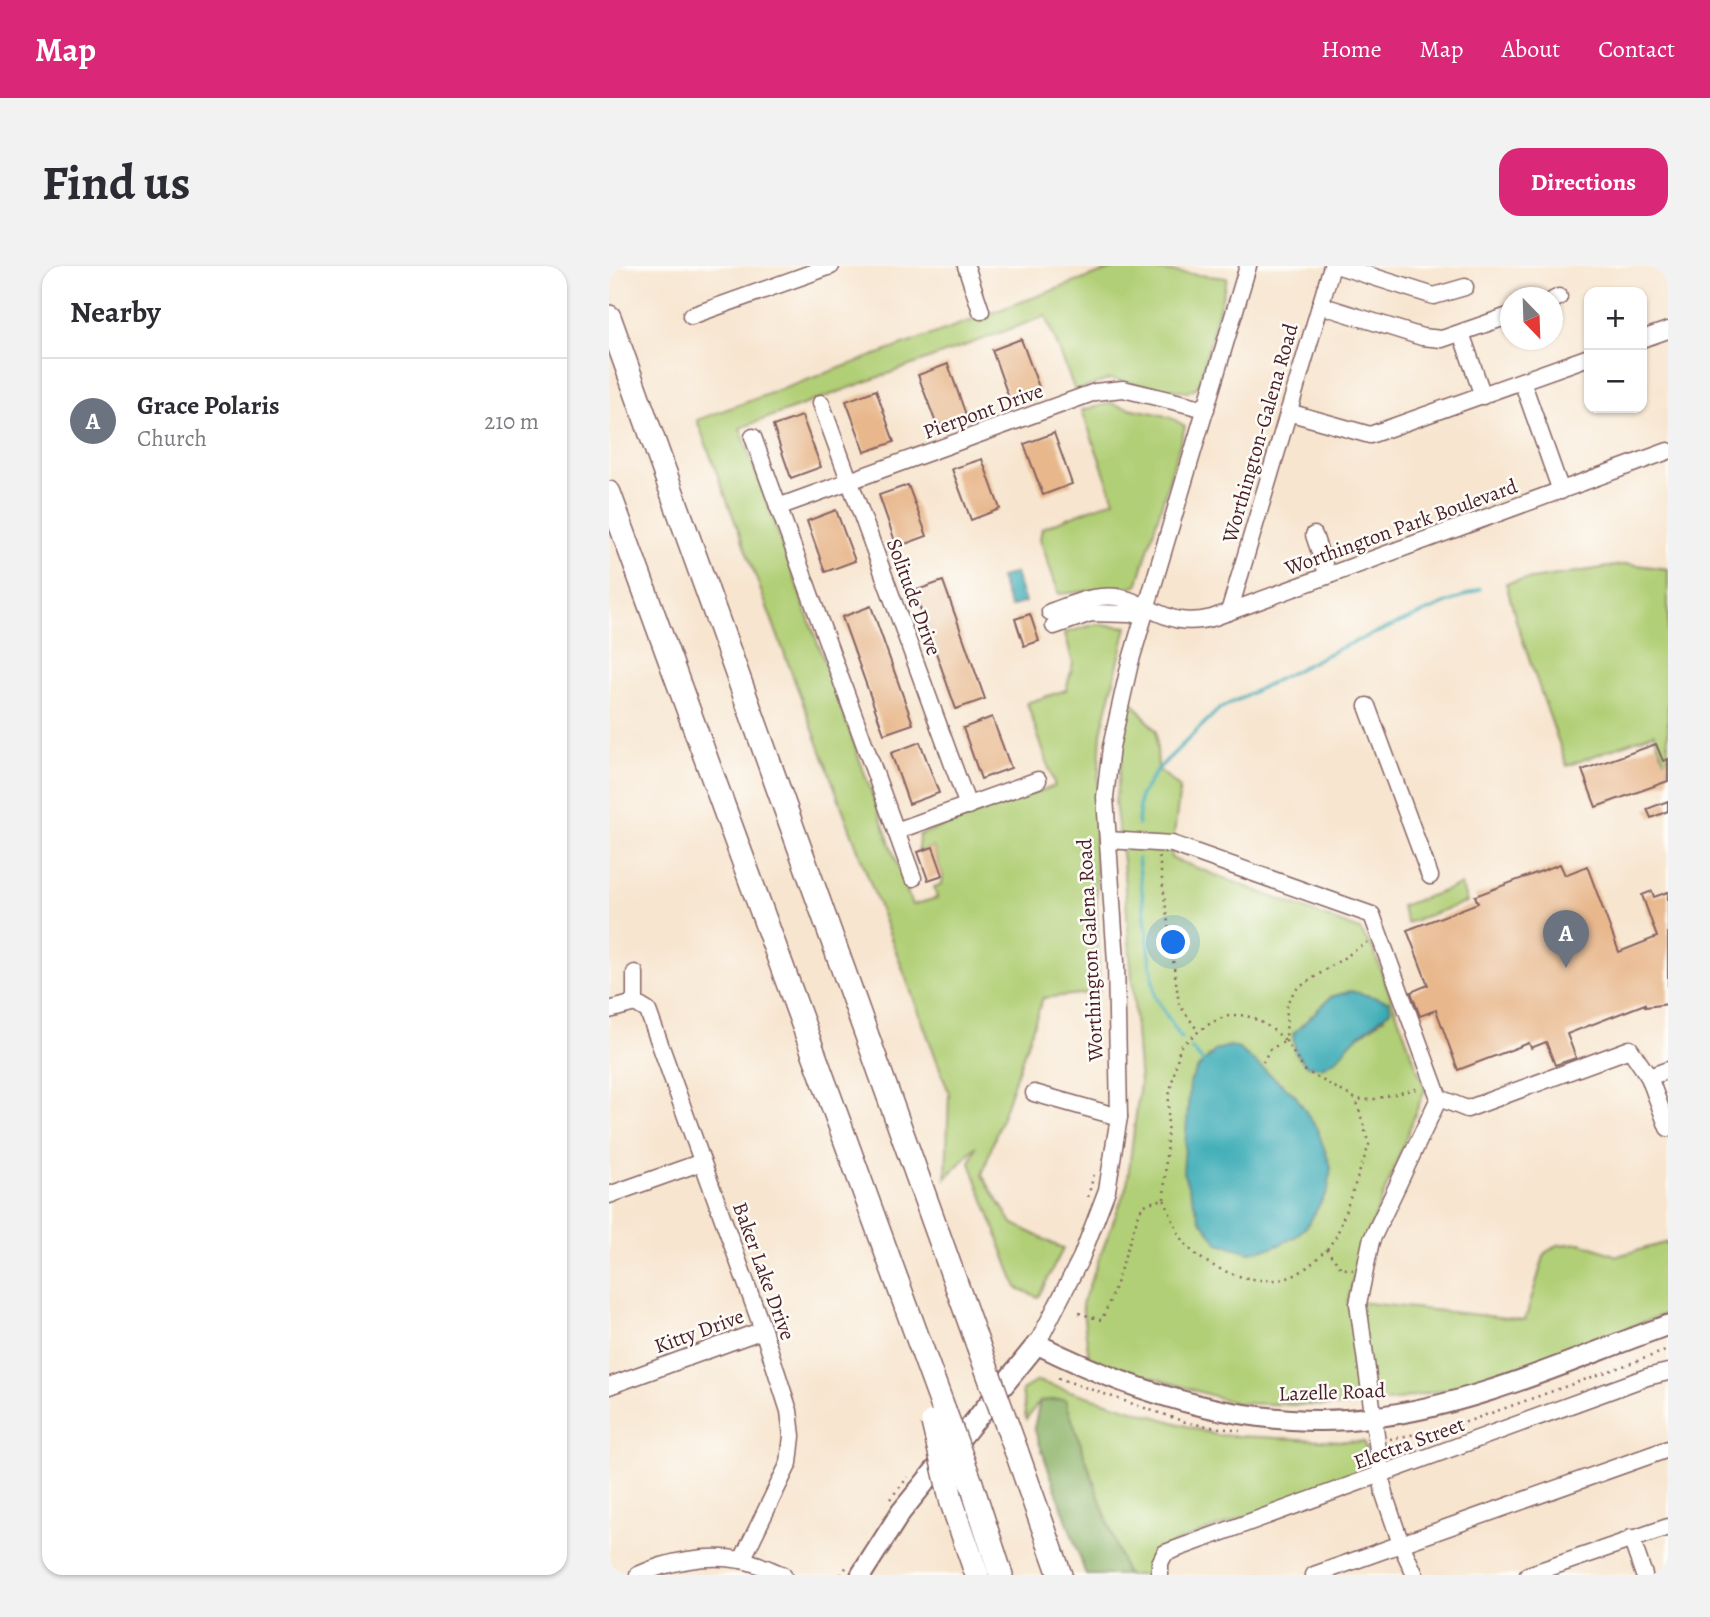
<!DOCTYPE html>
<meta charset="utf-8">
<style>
body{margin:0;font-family:Alegreya,serif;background:#f2f2f3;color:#2b2b33}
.controls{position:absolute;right:21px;top:21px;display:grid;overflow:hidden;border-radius:14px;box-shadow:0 2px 5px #0004}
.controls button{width:63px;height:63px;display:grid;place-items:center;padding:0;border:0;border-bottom:2px solid #e1e1e2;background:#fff;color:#2b2b33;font:35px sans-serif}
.compass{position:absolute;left:891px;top:21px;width:63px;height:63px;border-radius:50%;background:#fff;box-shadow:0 2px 5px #0004;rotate:157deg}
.you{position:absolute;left:565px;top:677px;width:24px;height:24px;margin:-18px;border:5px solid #fff;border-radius:50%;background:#1a73e8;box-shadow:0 0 0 10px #1a73e833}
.badge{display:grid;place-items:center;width:46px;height:46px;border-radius:50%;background:#db2777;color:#fff;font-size:23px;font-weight:700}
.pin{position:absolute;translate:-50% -58px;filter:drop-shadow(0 2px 4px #0008)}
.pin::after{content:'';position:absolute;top:37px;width:24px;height:21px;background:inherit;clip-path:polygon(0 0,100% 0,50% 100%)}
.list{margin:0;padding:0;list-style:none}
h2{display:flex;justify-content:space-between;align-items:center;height:91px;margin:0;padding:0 28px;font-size:30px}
h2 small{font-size:23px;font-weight:400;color:#7c7c81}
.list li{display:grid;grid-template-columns:46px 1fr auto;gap:21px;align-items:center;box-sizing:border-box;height:126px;padding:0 28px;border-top:2px solid #e1e1e2}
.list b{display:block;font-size:26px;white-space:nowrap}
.list p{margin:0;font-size:23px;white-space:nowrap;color:#7c7c81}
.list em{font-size:23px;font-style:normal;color:#7c7c81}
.map{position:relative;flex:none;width:1059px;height:1309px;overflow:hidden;border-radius:21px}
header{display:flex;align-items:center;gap:42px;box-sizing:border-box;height:98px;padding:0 35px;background:#db2777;color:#fff}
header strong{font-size:33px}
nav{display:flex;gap:38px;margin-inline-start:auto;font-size:24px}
.intro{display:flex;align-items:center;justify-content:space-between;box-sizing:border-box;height:168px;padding:0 42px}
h1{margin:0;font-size:49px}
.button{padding:18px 32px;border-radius:21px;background:#db2777;color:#fff;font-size:24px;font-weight:700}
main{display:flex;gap:42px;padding:0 42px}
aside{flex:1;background:#fff;border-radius:21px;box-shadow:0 2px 5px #0004}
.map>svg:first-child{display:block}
.green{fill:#b1cf76;stroke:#7e7750;stroke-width:2;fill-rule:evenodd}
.forest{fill:#8cb267;stroke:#6b6849;stroke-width:2}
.water{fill:#39aab5;stroke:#426470;stroke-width:2}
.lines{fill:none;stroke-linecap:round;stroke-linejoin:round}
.stream{stroke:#39aab5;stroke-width:3.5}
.building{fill:#e8b78c}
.minor-casing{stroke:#876464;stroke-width:19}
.major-casing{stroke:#876464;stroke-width:23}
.highway-casing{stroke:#876464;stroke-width:26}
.path{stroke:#876464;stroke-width:2.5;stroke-dasharray:2 5;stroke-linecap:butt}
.minor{stroke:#fff;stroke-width:16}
.major{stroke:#fff;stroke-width:19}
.highway{stroke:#fff;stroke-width:23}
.highway-bridge-casing{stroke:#876464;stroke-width:26;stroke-linecap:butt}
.highway-bridge{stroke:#fff;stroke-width:23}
.labels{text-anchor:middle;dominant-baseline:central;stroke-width:5;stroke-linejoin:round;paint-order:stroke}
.street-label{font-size:21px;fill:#4a1f2b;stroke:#fdfcf7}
</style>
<header>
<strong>Map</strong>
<nav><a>Home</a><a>Map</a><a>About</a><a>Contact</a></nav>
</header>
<div class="intro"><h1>Find us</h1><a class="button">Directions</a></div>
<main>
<aside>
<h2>Nearby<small></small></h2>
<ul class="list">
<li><span class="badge" style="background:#6b7280">A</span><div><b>Grace Polaris</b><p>Church</p></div><em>210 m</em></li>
</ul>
</aside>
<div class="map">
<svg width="1059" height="1309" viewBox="0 0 1059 1309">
<rect width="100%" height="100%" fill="#fdfcf7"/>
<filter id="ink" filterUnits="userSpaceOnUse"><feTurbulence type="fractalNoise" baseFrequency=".0143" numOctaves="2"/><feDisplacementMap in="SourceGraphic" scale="14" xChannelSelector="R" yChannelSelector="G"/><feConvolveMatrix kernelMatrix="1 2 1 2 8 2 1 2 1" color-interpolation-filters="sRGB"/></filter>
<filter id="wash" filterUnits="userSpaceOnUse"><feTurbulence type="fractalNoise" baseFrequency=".00686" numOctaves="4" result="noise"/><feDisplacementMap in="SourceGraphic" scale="28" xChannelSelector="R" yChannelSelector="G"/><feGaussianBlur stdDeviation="1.57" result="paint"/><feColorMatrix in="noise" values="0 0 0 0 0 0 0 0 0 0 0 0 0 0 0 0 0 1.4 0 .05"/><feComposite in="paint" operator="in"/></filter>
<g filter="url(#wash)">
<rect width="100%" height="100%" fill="#f7e5cf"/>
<g class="green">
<path d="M511 0 618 12 589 121 578 126 501 113 466 125 437 50 131 162 303 639 328 632 325 621 333 618 334 609 324 581 309 586 310 569 446 520 418 437 457 424 464 398 456 367 488 358 518 361 492 467 486 573 490 726 434 732 373 909 403 957 454 983 429 1031 408 1022 361 897 367 880 337 912 340 827 88 154Z"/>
<path d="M502 137C526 147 556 143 576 161L528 320 450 328 431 273 433 262 505 234 473 144Z"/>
<path d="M1019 298 1059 303V505L1045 467 958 500 908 358 897 317Z"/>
<path d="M521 433 547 465 549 503 571 522 562 592 751 664 764 683 816 823 750 991 739 1035 916 1054 936 987 949 979 972 977 1008 990 1059 976V1047L875 1115 786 1134 728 1140 627 1137 480 1092 473 1038 518 919 531 817 514 595 506 537ZM742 725 775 752 743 775 728 793 684 768 722 731ZM621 780 630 783 686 829V971L665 981 641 986 589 802 607 784Z"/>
<path d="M852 619 858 636 798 657 792 640Z"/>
<path d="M428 1115 607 1169 754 1176 759 1187 757 1207 564 1277 546 1309H517L456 1134 431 1135 417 1153 413 1124Z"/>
</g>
<path class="forest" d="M456 1133 517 1309H477L425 1162 431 1135Z"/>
<g class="water">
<path d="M406 307 416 336 401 341 391 312Z"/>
<path d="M742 725 780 735 782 744 743 775 728 793 713 801 698 800 686 786 684 768 722 731Z"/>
<path d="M621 780 630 783 686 829 708 863 722 901 719 924 698 960 686 971 665 981 641 986 609 977 591 953 574 906 581 816 589 802 607 784Z"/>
</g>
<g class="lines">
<g class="stream">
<path d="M529 559 531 530 549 503 610 443 731 382 871 323"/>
<path d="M529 593 546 731 572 772"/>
<path d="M582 782 595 797"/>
</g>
</g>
<g id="blocks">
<g class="building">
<path d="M412 73 431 124 401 135 383 84Z"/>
<path d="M339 98 357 149 328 160 309 109Z"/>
<path d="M267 124 285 176 256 186 237 135Z"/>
<path d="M193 150 212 201 182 212 164 160Z"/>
<path d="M445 167 463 218 434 229 415 178Z"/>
<path d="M373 193 391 243 362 254 343 203Z"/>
<path d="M299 219 318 270 288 281 270 229Z"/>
<path d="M227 244 246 295 216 306 198 255Z"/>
<path d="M334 315 376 433 347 443 305 325Z"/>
<path d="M262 340 304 458 275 468 233 351Z"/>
<path d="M421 348 430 375 415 380 406 353Z"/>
<path d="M383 451 402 502 372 513 354 462Z"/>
<path d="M311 476 330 527 300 538 282 487Z"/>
<path d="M1047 478 1054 495 1059 493V515L987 541 973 504Z"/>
<path d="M1059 535V545L1042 552 1038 543Z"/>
<path d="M324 581 334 609 319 614 309 586Z"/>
<path d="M951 598 956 609 978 600 1010 686 1048 671 1033 629 1043 625 1045 631 1059 626V738L1036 741V738L958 768 967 792 946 799 937 776 922 782 920 777 849 804 827 744 811 750 802 726 819 719 798 664 869 637 866 630Z"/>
</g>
</g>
</g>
<g filter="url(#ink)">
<use href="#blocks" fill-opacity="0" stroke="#876464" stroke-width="2"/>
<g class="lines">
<defs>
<g id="minor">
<path d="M357 0 372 45"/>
<path d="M730 0 825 30 856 21"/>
<path d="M944 34 950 31"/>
<path d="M711 39 813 71 833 73 902 49"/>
<path d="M82 50 222 0"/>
<path d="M852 67 874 130"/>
<path d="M1033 73 1059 64"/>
<path d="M913 115 952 225"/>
<path d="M212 137 359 540"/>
<path d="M679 146 761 169 980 91"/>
<path d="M144 171 304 612"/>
<path d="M169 241 486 126 514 123 597 143"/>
<path d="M705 269 719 310"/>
<path d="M441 346C466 337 494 324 520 334 554 347 565 361 603 352L1059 185"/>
<path d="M620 346 723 0"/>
<path d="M445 360 482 347 520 348 537 344"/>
<path d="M758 440 821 610"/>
<path d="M287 565 429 514"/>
<path d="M499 574 563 578 763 649 830 832 762 975 749 1038 775 1228 792 1278 806 1309"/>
<path d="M26 707V737"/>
<path d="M26 737 39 745 154 1064 180 1145 183 1170 180 1197 133 1294"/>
<path d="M0 744 26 737"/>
<path d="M1059 804 1040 811 1059 862"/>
<path d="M425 827 510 851"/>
<path d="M830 832 858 843 1021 783 1040 811"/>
<path d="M0 929 93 896"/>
<path d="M428 1078 472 992 498 924 510 851 507 696 496 531 502 481 521 397 639 0"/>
<path d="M0 1120 154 1064"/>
<path d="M1022 1272 1035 1309"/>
<path d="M29 1309C60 1295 98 1288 132 1294 146 1296 161 1304 174 1309"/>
<path d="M551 1309V1297L556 1287 1038 1111 1059 1106"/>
<path d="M705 1309 1059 1183"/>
<path d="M919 1309 1059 1261"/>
</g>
<path id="major" d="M252 1309 292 1246 428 1078C532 1130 647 1166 765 1151 866 1139 964 1093 1059 1059"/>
<g id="highway">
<path d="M0 51 369 1079"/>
<path d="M0 227 335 1144"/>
<path d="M407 1184 451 1309"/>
<path d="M362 1217 392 1309"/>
<path d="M343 1237 368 1309"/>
</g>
</defs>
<use href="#minor" class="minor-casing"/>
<use href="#major" class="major-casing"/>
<use href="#highway" class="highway-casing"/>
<g class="path">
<path d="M550 591 570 738 589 765"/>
<path d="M759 676 686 724 678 737 677 775 695 804 747 833 761 834 812 822"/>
<path d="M479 931 486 904"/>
<path d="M555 933 560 830 571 781C611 746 633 734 677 775L661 783 654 796"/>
<path d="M718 983 728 969 760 879 747 833"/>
<path d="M470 1047 492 1054C504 1036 528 945 534 940 540 936 549 935 555 933 562 949 568 968 579 981 601 1005 652 1023 684 1010 697 1004 708 993 717 983L732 1002 744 1004"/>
<path d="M449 1112 579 1157 631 1165"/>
<path d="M781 1173 843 1161 1059 1084"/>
<path d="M281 1233 299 1211"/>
<path d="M232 1309 238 1300"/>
</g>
<use href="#minor" class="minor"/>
<use href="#major" class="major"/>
<use href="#highway" class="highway"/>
<defs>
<g id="highway-bridge">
<path d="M369 1079 407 1184"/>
<path d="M335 1144 362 1217"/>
<path d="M324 1156 343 1237"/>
</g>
</defs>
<use href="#highway-bridge" class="highway-bridge-casing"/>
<use href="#highway-bridge" class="highway-bridge"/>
</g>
</g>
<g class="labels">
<g class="street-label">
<text transform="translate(374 145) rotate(-20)">Pierpont Drive</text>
<text transform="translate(651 167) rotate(-74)">Worthington-Galena Road</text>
<text transform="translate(792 261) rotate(-20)">Worthington Park Boulevard</text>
<text transform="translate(305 331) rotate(70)">Solitude Drive</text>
<text transform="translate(481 684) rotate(-93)">Worthington Galena Road</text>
<text transform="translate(155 1005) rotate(70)">Baker Lake Drive</text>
<text transform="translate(90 1065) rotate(-20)">Kitty Drive</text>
<text transform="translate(723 1126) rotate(-2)">Lazelle Road</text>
<text transform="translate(800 1177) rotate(-20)">Electra Street</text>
</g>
</g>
</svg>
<div class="controls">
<button>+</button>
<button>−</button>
</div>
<svg class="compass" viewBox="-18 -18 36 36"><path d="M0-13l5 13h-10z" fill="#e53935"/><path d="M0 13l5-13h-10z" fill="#7c7c81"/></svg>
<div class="you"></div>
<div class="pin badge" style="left:957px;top:702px;background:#6b7280">A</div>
</div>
</main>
